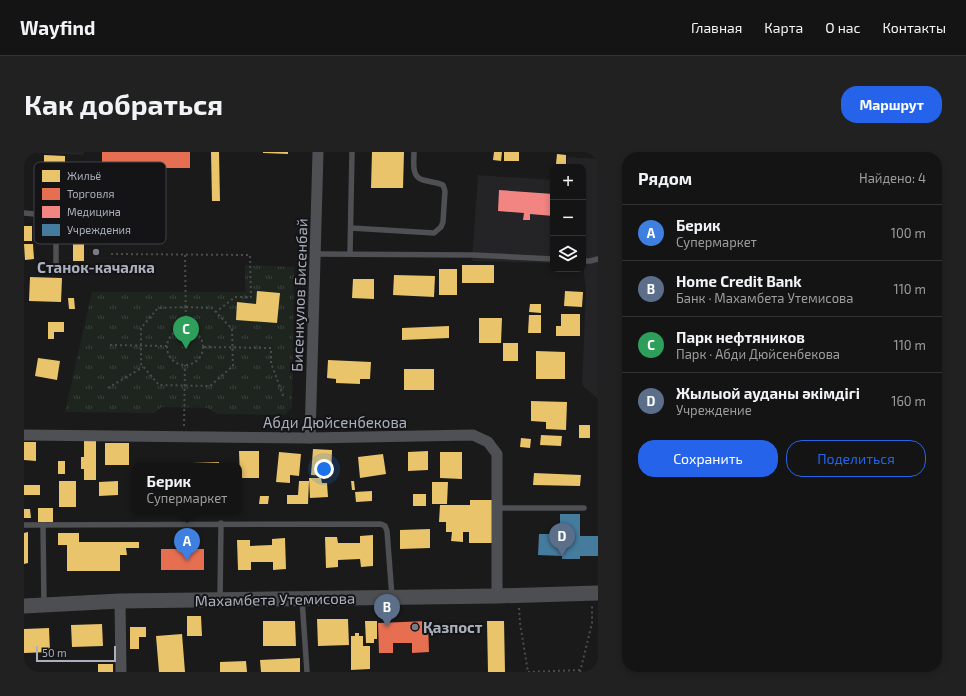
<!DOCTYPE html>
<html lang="ru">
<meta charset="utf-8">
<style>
body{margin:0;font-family:"Exo 2",sans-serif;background:#212122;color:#f1f3f6}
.controls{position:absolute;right:12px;top:12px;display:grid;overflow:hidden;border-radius:8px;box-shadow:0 2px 6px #0003}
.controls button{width:36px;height:36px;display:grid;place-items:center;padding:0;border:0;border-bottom:1px solid #333334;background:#141414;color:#f1f3f6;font:20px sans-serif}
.scale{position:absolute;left:12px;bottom:10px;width:80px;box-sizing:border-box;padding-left:4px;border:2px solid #abb1bc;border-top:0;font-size:11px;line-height:14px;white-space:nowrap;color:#abb1bc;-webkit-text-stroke:3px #141417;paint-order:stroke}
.you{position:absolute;left:300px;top:317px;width:14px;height:14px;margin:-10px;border:3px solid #fff;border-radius:50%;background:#1a73e8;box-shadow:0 0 0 6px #1a73e833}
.badge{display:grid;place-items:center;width:26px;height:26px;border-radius:50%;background:#2563eb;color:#fff;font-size:13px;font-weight:700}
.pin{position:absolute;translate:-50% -33px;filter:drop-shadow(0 1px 2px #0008)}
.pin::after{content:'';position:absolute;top:21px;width:14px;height:12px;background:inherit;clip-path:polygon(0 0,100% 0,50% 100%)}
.popup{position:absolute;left:108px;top:311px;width:110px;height:52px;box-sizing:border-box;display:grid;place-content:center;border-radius:8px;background:#141414;filter:drop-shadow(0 1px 3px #0005);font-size:13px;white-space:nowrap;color:#9d9ea0}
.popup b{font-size:15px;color:#f1f3f6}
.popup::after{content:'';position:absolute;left:50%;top:100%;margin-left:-8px;border:8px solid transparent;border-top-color:#141414}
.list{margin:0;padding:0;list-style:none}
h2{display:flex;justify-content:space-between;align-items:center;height:52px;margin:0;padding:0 16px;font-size:17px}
h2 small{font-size:13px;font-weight:400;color:#9d9ea0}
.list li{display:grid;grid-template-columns:26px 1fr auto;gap:12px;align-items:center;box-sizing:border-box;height:56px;padding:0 16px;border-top:1px solid #333334}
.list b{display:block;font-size:15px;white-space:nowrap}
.list p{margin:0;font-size:13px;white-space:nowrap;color:#9d9ea0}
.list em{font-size:13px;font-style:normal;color:#9d9ea0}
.actions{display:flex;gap:8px;padding:12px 16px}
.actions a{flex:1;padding:9px 0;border:1px solid #2563eb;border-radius:16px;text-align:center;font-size:14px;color:#2563eb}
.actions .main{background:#2563eb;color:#fff}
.icon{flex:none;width:22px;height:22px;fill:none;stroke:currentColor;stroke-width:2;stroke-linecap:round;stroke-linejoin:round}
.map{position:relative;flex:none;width:574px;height:520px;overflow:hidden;border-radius:16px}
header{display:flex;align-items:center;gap:24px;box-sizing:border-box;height:56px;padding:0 20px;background:#141414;border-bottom:1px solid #333334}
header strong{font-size:19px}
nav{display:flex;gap:22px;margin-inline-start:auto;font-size:14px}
.intro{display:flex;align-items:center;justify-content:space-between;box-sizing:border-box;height:96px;padding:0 24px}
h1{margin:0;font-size:28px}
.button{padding:10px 18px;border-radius:16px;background:#2563eb;color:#fff;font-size:14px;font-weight:700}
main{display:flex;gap:24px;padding:0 24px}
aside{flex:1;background:#141414;border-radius:16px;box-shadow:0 2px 6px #0003}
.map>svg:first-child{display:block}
.built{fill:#242427}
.grass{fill:url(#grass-tufts)}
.homes{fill:#e9c46a}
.shops{fill:#e76f51}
.health{fill:#f28482}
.public{fill:#457b9d}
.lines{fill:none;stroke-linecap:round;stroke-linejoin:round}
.path{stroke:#4a4c4e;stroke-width:2;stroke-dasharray:2 3;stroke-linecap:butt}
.lane{stroke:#4e5054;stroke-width:5.5}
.street{stroke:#4e5054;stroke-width:11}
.secondary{stroke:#4d4e52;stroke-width:15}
.poi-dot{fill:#787c84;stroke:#141417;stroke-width:1.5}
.labels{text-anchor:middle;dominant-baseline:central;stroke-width:4;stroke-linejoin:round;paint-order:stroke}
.poi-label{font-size:15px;font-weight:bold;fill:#abb1bc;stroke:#141417}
.street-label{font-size:15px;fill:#abb1bc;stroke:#141417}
.key{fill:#141417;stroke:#414349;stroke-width:1}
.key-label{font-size:11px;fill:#abb1bc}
</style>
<header>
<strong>Wayfind</strong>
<nav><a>Главная</a><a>Карта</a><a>О нас</a><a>Контакты</a></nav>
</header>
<div class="intro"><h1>Как добраться</h1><a class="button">Маршрут</a></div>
<main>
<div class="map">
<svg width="574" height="520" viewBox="0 0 574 520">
<defs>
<pattern id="grass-tufts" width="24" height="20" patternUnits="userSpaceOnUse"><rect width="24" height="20" fill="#1e251f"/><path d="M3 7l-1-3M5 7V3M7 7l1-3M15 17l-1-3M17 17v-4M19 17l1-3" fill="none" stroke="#3c423e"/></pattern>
</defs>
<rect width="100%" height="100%" fill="#1a1a1b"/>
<g class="built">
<path d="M0 0H60L59 3Z"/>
<path d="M543 5 574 7V247L558 233 562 137 559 115V15H543Z"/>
<path d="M454 23 529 28V111L448 109Z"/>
</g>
<path class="grass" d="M221 113 270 115 268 255 261 263 193 262 184 256 138 255 130 261 41 260 68 140H221Z"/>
<g class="homes">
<path d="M187 0H195L196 49H188Z"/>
<path d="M239 0H264V2L239 1Z"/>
<path d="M348 0H380L379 36H347Z"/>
<path d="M470 0H478L477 9 469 8Z"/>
<rect x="480" y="0" width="15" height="9"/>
<path d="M533 2 542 3V12H532Z"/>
<path d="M20 3 41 4V19L20 18Z"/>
<path d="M41 20 50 21 49 52 40 51Z"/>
<rect x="0" y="74" width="8" height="15"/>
<rect x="49" y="85" width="11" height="24"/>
<path d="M0 92H9L10 107 1 108Z"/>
<rect x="438" y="113" width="32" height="18"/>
<rect x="415" y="117" width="18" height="26"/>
<path d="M370 123 411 124 410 145 369 143Z"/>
<path d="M6 125 38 126 37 150 5 149Z"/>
<path d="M329 127H350V147L328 146Z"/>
<path d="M233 139 256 141 253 171 212 168 213 150 232 152Z"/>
<path d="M541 139 559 140 558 155 540 154Z"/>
<path d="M44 146H50L51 157H45Z"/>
<path d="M506 152H517V161L505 160Z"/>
<path d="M537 162H556V184H532V174H537Z"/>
<path d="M505 163H517V181H504Z"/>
<path d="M455 166H478L477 191H455Z"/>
<path d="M24 170H40V180H30V187H24Z"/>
<path d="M425 174V186L378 188V176Z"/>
<rect x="479" y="191" width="15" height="18"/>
<path d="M512 199 541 200V227H512Z"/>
<path d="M14 206 36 209 33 228 11 224Z"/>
<path d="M304 208 347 210 346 227H336V232L312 231V227L303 226Z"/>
<rect x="380" y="217" width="30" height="21"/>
<path d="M507 249 543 250 542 278 522 277V270L507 269Z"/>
<rect x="555" y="273" width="11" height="13"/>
<path d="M517 283 538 284 537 294 516 293Z"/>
<path d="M497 286 507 287 506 296 496 295Z"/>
<path d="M60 288H72V328H60V317H57V305H60Z"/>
<path d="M0 290H12V309L0 308Z"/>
<rect x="81" y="291" width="24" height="22"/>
<path d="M289 297 308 298 307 324 287 323Z"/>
<path d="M215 299H235V326H216Z"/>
<path d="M404 299V318L384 319V300Z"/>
<path d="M255 300 277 302 275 324 266 323V331L252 330Z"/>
<path d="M416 300H438V327L416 326Z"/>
<path d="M359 302 362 322 336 326 334 305Z"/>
<rect x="34" y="309" width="7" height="13"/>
<path d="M195 310V314H169L168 311Z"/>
<rect x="132" y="311" width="23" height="3"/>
<path d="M510 321 557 323 556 334 509 333Z"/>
<path d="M285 326H297L298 331H303L304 345 286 346Z"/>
<rect x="35" y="329" width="17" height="26"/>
<path d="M94 329V343L75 344V330Z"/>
<path d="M275 329H285L284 352H263V343H274Z"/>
<path d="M327 329H330L331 338H328Z"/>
<path d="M408 330H424L423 352H408Z"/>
<rect x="0" y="333" width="16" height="10"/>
<path d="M108 336H111V347H109Z"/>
<path d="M348 339V349L332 350 331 340Z"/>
<rect x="389" y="342" width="13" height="12"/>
<path d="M236 344H245L244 352H235Z"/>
<path d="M446 348H470L469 391H445V380H439V390L427 389 428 380H422V370H415L416 353H446Z"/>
<rect x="14" y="356" width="15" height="14"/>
<path d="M0 357H6L7 366H0Z"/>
<path d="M406 377V396L376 397V378Z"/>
<path d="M4 380V411L0 412V381Z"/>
<path d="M34 381H55V390H115V396H102L103 403H96V419H43V393H34Z"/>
<path d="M349 383V414L337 415 336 407 314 408V415L302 416 301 385H313L314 391H336V384Z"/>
<path d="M261 386 262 417 249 418V410H227V418H214L213 388H226V394L248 393V387Z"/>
<path d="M163 464H177L178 484H163Z"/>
<path d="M293 467H324L325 493 294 494Z"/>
<path d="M239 469H271L272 494H239Z"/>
<path d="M341 469H353V487H350V491H342Z"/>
<path d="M463 469H480L481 520H464Z"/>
<path d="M78 472 79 494 48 495 47 473Z"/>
<path d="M106 475H122V485H115V497H106Z"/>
<path d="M25 476 26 500 0 501V477Z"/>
<path d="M331 481H335V484H339V494H346V517L327 518V484H331Z"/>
<path d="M158 482 161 520H135L132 484Z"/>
<path d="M276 506V520H237L236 508Z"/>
<path d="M222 509 223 520H196V510Z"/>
<rect x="74" y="512" width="15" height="8"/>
</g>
<g class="shops">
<rect x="78" y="0" width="88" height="16"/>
<rect x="137" y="397" width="43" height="21"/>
<path d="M404 469 405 500 388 501V491H369V501H355L354 471Z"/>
</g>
<path class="health" d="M475 38 529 42V64L506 62V68H499L500 61 474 59Z"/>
<path class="public" d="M536 362H556V384H574V404H556V407H538V404L514 403 515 382H536Z"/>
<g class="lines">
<g class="path">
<path d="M87 102 226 103 227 145H211L192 160"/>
<path d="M161 103 162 176"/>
<path d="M162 155 188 156 208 177 209 214 186 234 135 233 117 212V176L134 156Z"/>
<circle cx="161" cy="195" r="18"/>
<path d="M86 193 143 194"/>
<path d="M180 195 247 196V211L260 246"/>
<path d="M84 236 119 215"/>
<path d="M160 274 161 213"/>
<path d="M495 456 496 471 504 520"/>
<path d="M504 520 556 518"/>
<path d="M556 520 568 471V453"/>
</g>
<g class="lane">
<path d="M0 61C12 62 23 62 32 72V116"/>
<path d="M327 76 410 81 417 75 419 70 421 39 419 33C412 30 406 30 399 28 387 25 390 10 390 0"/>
<path d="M291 102 449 103 529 107"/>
<path d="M326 102 328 0"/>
<path d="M559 109H566L574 107"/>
<path d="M473 356H560"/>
<path d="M0 373 357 372 361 374 363 379 368 445"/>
<path d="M19 373 20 452"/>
<path d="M196 447 197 371"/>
<path d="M278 447 283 520"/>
</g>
<g class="street">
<path d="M0 283 286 286 449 283 464 290 473 302V444"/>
<path d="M286 286 294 0"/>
<path d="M96 449 97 520"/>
</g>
<path class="secondary" d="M0 454 96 449 473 444 574 441"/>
</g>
<g class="poi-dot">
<circle cx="72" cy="100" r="4"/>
<circle cx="391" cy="475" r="4"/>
</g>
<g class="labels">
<g class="poi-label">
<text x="72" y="115">Станок-качалка</text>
<text x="399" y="475" text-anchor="start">Қазпост</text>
</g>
<g class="street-label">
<text transform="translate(275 143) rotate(-88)">Бисенкулов Бисенбай</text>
<text x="311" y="270">Абди Дюйсенбекова</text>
<text transform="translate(251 447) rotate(-1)">Махамбета Утемисова</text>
</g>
</g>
<rect x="10" y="10" width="132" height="82" rx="6" class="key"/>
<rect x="18" y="18" width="18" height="12" fill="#e9c46a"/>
<rect x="18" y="36" width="18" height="12" fill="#e76f51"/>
<rect x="18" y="54" width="18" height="12" fill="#f28482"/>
<rect x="18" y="72" width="18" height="12" fill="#457b9d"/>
<g class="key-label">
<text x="43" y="28">Жильё</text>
<text x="43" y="46">Торговля</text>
<text x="43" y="64">Медицина</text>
<text x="43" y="82">Учреждения</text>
</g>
</svg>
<div class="controls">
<button>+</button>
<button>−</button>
<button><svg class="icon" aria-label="layers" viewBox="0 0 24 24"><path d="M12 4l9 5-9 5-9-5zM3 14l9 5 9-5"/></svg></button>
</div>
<div class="scale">50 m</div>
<div class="you"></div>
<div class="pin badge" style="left:163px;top:409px;background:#3f7fe0">A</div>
<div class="popup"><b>Берик</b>Супермаркет</div>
<div class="pin badge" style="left:363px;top:475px;background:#5c6f8a">B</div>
<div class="pin badge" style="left:162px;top:197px;background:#2e9e5b">C</div>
<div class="pin badge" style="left:538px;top:404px;background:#5c6f8a">D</div>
</div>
<aside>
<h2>Рядом<small>Найдено: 4</small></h2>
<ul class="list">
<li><span class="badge" style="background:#3f7fe0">A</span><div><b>Берик</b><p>Супермаркет</p></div><em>100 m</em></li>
<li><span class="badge" style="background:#5c6f8a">B</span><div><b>Home Credit Bank</b><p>Банк · Махамбета Утемисова</p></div><em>110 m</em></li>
<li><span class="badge" style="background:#2e9e5b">C</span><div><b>Парк нефтяников</b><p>Парк · Абди Дюйсенбекова</p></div><em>110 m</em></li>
<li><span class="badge" style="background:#5c6f8a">D</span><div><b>Жылыой ауданы әкімдігі</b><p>Учреждение</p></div><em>160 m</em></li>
</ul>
<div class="actions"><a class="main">Сохранить</a><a>Поделиться</a></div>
</aside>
</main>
